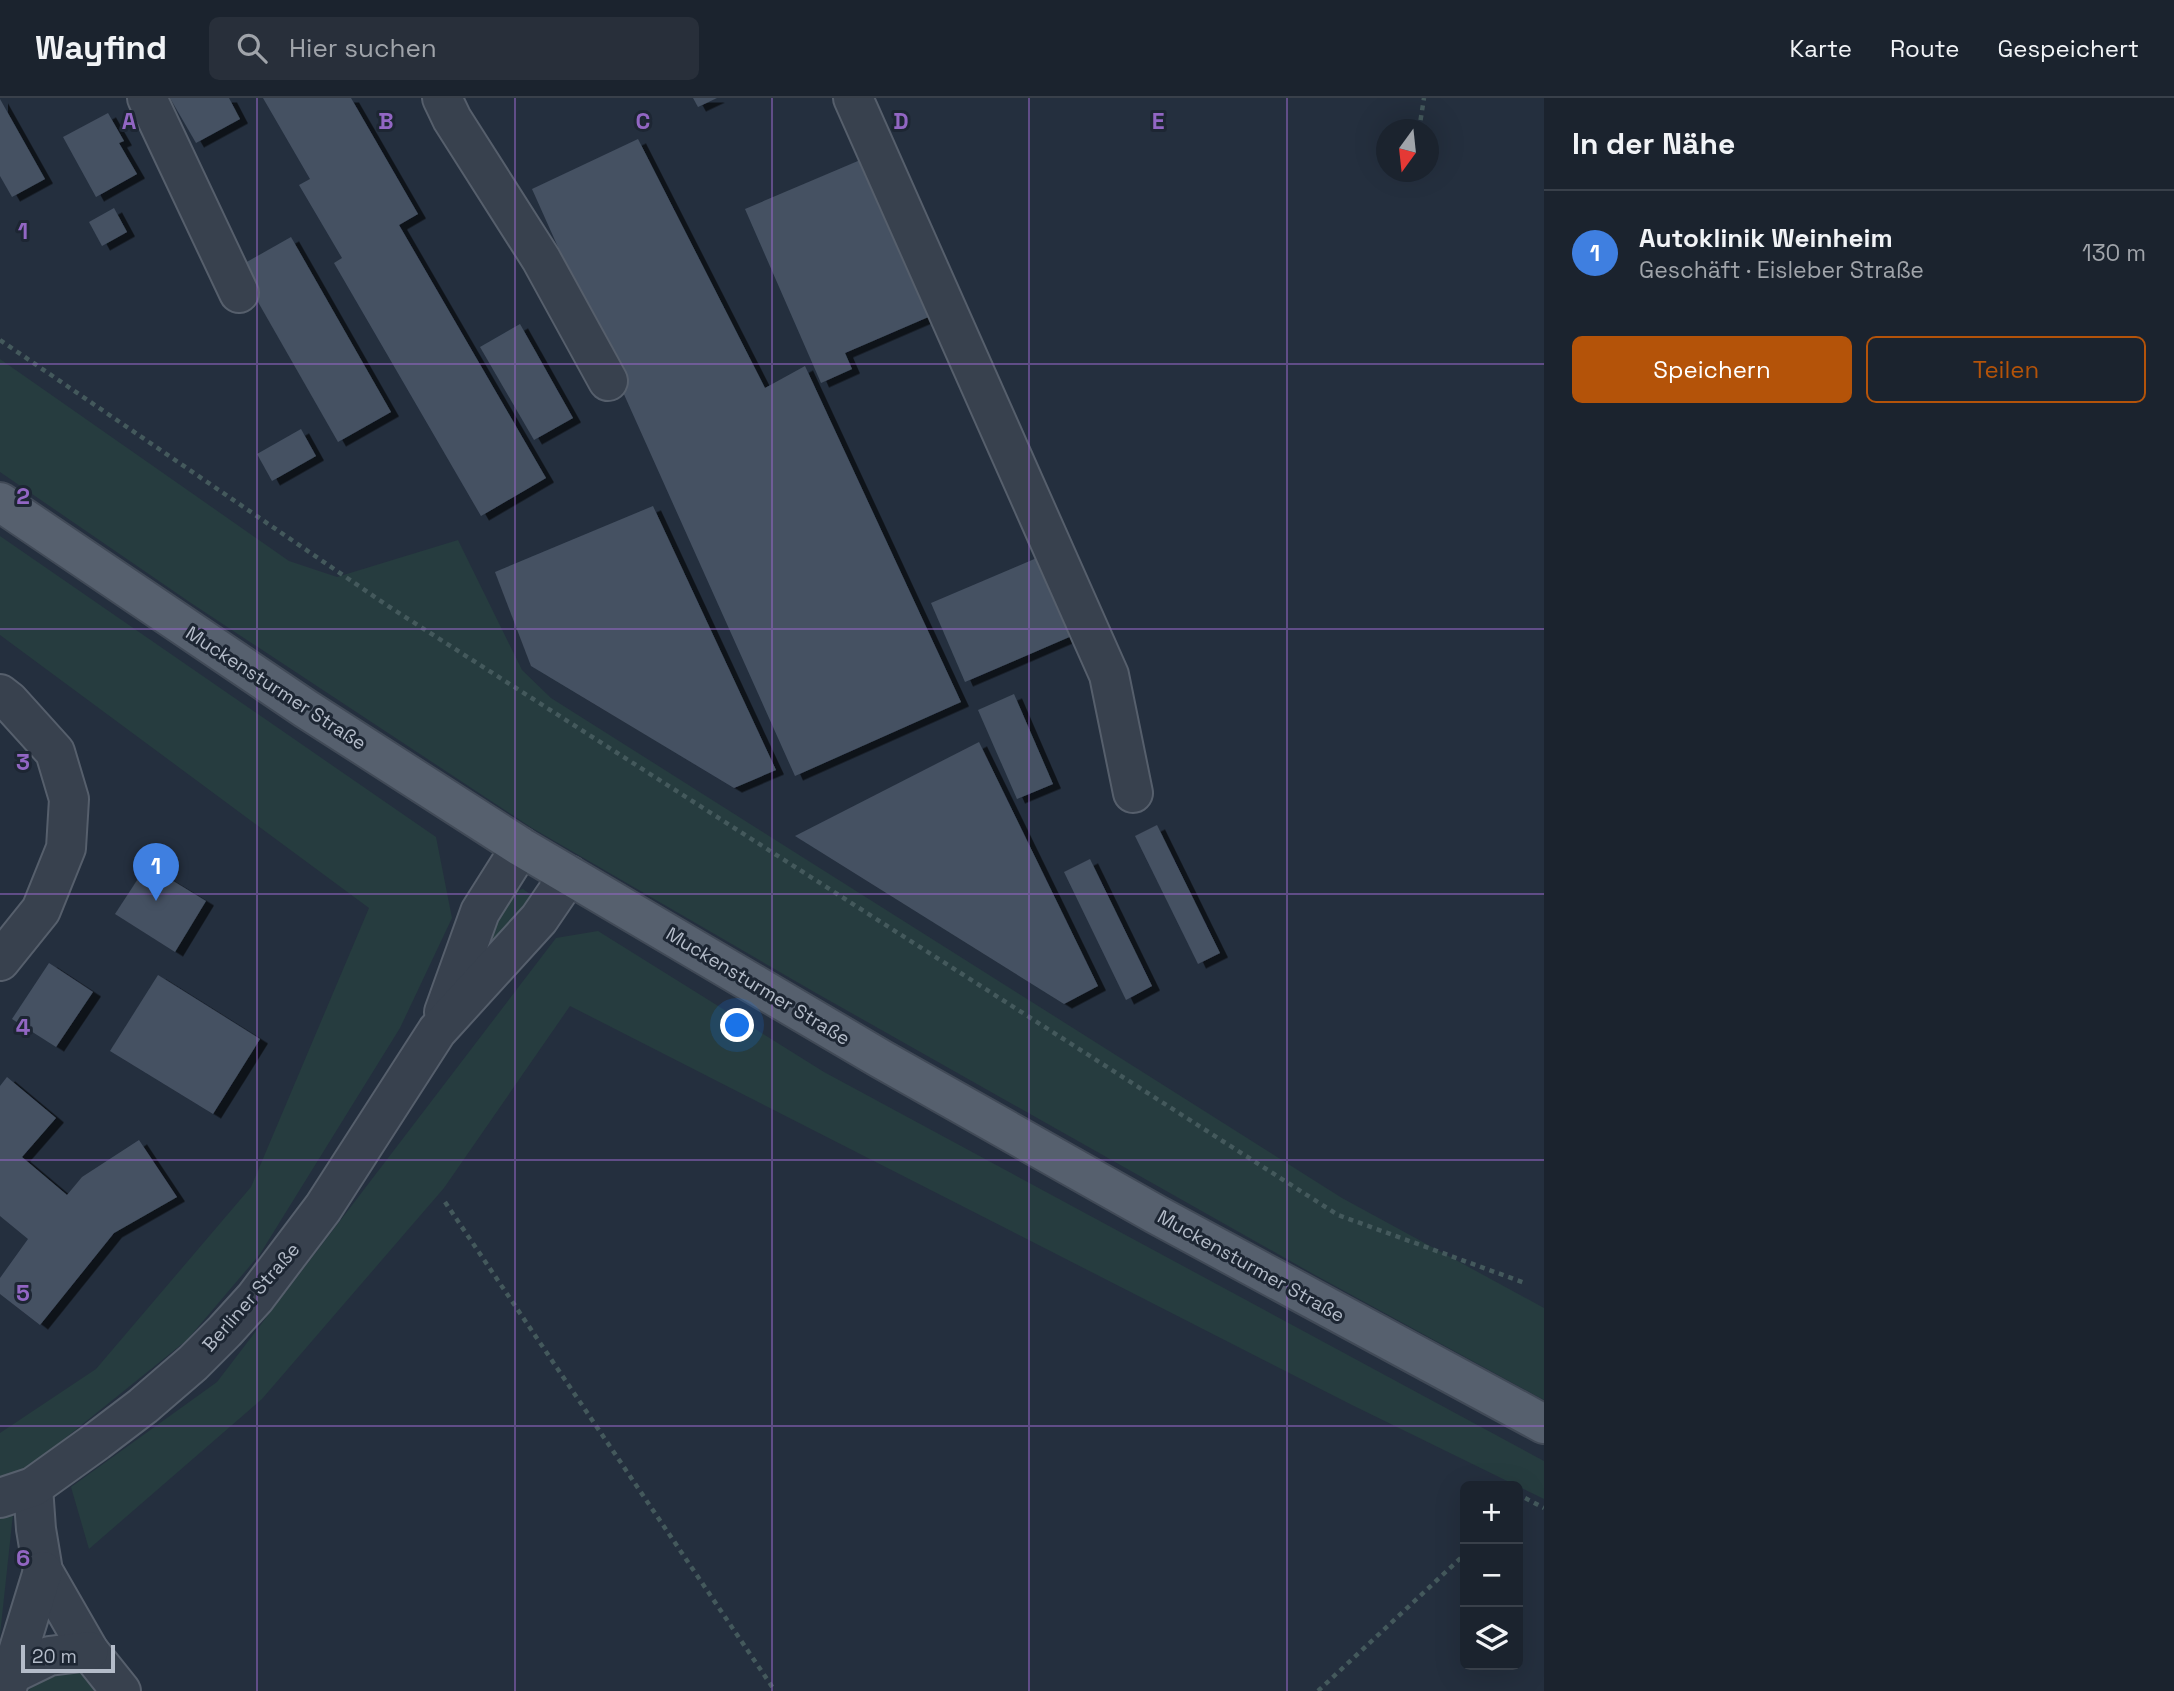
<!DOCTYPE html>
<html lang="de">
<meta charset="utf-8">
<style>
body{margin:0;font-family:"Space Grotesk",sans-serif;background:#282f3a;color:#f1f3f6}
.controls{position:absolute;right:21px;bottom:21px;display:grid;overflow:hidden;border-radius:10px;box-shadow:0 7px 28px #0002}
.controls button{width:63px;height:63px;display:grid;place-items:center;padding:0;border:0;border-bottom:2px solid #39404a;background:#1b232e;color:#f1f3f6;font:35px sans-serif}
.compass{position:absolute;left:1376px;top:21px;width:63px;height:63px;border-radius:50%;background:#1b232e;box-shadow:0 7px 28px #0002;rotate:195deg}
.scale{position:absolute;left:21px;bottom:18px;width:94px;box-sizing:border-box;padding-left:7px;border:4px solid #b4bcc9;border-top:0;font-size:19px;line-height:24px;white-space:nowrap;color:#b4bcc9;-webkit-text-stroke:5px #1d2633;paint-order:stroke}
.you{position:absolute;left:738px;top:928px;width:24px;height:24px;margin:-18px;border:5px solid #fff;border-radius:50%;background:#1a73e8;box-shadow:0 0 0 10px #1a73e833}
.badge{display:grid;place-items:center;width:46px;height:46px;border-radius:50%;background:#b45309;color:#fff;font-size:23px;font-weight:700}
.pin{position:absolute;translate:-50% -58px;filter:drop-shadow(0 2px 4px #0008)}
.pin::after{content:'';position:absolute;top:37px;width:24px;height:21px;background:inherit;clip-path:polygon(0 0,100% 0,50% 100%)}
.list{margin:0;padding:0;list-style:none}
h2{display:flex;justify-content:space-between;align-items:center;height:91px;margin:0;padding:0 28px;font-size:30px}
h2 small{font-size:23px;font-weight:400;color:#a0a4aa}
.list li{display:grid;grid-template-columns:46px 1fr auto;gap:21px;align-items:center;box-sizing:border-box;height:126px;padding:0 28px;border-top:2px solid #39404a}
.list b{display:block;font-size:26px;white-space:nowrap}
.list p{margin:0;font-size:23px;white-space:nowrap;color:#a0a4aa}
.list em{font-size:23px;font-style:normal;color:#a0a4aa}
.actions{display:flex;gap:14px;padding:21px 28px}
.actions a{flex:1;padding:16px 0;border:2px solid #b45309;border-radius:10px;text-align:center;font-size:24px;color:#b45309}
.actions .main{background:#b45309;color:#fff}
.icon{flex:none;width:38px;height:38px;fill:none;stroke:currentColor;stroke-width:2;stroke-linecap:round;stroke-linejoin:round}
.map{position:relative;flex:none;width:1544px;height:1593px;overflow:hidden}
header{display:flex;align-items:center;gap:42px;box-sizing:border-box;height:98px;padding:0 35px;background:#1b232e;border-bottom:2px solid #39404a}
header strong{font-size:33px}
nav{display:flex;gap:38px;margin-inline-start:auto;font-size:24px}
.search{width:490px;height:63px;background:#282f3a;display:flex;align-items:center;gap:18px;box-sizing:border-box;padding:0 24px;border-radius:10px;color:#a0a4aa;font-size:26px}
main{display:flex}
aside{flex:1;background:#1b232e}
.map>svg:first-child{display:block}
.green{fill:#263c3f}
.building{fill:#455162;filter:url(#shadow)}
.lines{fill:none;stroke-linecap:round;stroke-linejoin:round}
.minor-casing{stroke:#565f6c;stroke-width:42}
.major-casing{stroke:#414a57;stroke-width:42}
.path{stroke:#44595c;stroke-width:4.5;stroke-dasharray:5 5;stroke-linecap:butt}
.minor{stroke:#38414e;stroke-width:38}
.major{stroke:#56606e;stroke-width:38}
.grid{fill:none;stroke:#9266c3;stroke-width:2;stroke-opacity:0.55}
.labels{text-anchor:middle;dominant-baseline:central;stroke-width:6;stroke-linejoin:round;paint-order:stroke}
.street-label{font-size:19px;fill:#b4bcc9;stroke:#1d2633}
.grid-label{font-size:23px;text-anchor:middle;font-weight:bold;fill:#9266c3;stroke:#1d2633;stroke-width:6;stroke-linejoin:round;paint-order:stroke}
</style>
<header>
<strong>Wayfind</strong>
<div class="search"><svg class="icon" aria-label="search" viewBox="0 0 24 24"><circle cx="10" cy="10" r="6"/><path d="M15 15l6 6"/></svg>Hier suchen</div>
<nav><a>Karte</a><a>Route</a><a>Gespeichert</a></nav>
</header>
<main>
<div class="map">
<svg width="1544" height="1593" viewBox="0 0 1544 1593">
<defs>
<filter id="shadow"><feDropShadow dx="8" dy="4.5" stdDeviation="0" flood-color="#0009"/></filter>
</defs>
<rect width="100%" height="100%" fill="#242f3e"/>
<g class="green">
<path d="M0 261 289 463 337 479 458 442 522 572 551 600 1342 1100 1544 1210V1302L1315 1177 816 895 532 730 191 505 0 374Z"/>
<path d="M0 438 436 739 452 820 400 930 260 1156 187 1242 17 1379 0 1537V1335L96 1271 251 1089 369 810 0 537Z"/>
<path d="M523 791 530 796V804L477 868 471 863 516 793Z"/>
<path d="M598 833 824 974 1544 1363V1401L1352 1307 570 908 444 1090 262 1301 89 1451 71 1389 217 1284 556 840Z"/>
<path d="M79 1571 97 1593H28L46 1576Z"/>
</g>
<g class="building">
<path d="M170 0H229L240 21 196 45Z"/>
<path d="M263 0H351L418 116 399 127 546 380 481 418 334 165 342 160 299 87 310 81Z"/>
<path d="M693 0H717L698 9Z"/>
<path d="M0 1 45 81 12 99 0 78Z"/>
<path d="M108 15 124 43 119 45 137 76 96 99 63 39Z"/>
<path d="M638 41 765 290 805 268 961 604 795 678 532 91Z"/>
<path d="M865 60 933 217 845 255 852 271 821 285 745 111Z"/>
<path d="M114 110 127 134 102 148 89 124Z"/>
<path d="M291 139 391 314 338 344 238 169Z"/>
<path d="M520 226 573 320 534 342 480 249Z"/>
<path d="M301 331 316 358 272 383 257 356Z"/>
<path d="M653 408 776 672 734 690 531 568 495 474Z"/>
<path d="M1039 459 1074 537 965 584 931 505Z"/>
<path d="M1014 596 1053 686 1017 701 978 612Z"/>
<path d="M979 644 1098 888 1064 906 795 738Z"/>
<path d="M1157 727 1220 855 1198 866 1135 738Z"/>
<path d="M1090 761 1152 888 1126 902 1064 774Z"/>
<path d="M147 767 206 803 175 854 115 816Z"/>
<path d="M49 865 93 894 56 949 12 921Z"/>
<path d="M158 877 260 941 213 1016 110 953Z"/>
<path d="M7 979 56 1020 22 1059 67 1097 82 1079 139 1042 177 1099 114 1135 40 1227 0 1196V1180L28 1141 0 1118V988Z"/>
</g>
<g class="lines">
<defs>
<g id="minor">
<path d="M147 0 239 195"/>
<path d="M442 0 452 21 541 161 608 283"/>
<path d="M853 0 1109 577 1133 695"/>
<path d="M0 596 9 603 55 654 69 701 66 750 41 812 0 863"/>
<path d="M444 914 480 814 521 749"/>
<path d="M33 1389 36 1431 43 1473 89 1553 121 1593"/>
<path d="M0 1400 33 1389 97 1343 143 1308 193 1265 225 1233 255 1200 323 1110 437 933 539 821 569 777"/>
<path d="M12 1576 49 1558 89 1553"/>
<path d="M6 1593 43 1473"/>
</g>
<path id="major" d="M0 404 306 611 521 749 881 961 1157 1117 1544 1326"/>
</defs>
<use href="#minor" class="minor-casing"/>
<use href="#major" class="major-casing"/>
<g class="path">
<path d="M1419 32 1424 0"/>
<path d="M0 242 388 508 1338 1117 1525 1185"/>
<path d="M445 1104 775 1593"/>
<path d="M1518 1407 1525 1400 1544 1410"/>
<path d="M1318 1593 1465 1456"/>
</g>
<use href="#minor" class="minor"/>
<use href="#major" class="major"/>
</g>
<path class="grid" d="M257 0V1593M515 0V1593M772 0V1593M1029 0V1593M1287 0V1593M0 266H1544M0 531H1544M0 796H1544M0 1062H1544M0 1328H1544"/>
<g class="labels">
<g class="street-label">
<text transform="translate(276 590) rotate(33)">Muckensturmer Straße</text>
<text transform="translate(758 888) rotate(31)">Muckensturmer Straße</text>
<text transform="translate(1251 1168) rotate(29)">Muckensturmer Straße</text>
<text transform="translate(251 1199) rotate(-49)">Berliner Straße</text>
</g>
</g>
<g class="grid-label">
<text x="129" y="31">A</text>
<text x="386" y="31">B</text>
<text x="643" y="31">C</text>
<text x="901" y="31">D</text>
<text x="1158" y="31">E</text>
<text x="23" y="141">1</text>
<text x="23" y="406">2</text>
<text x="23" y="672">3</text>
<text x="23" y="937">4</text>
<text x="23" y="1203">5</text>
<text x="23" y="1468">6</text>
</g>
</svg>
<div class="controls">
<button>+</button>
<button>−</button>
<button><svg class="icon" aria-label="layers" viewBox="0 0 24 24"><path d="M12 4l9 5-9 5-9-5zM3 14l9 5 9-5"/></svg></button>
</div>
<svg class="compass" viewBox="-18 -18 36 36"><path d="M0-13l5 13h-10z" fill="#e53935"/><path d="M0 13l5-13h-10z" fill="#a0a4aa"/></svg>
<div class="scale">20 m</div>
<div class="you"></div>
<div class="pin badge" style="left:156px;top:803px;background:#3f7fe0">1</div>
</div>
<aside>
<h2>In der Nähe<small></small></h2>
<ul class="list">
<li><span class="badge" style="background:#3f7fe0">1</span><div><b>Autoklinik Weinheim</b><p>Geschäft · Eisleber Straße</p></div><em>130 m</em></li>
</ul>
<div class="actions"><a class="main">Speichern</a><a>Teilen</a></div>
</aside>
</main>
